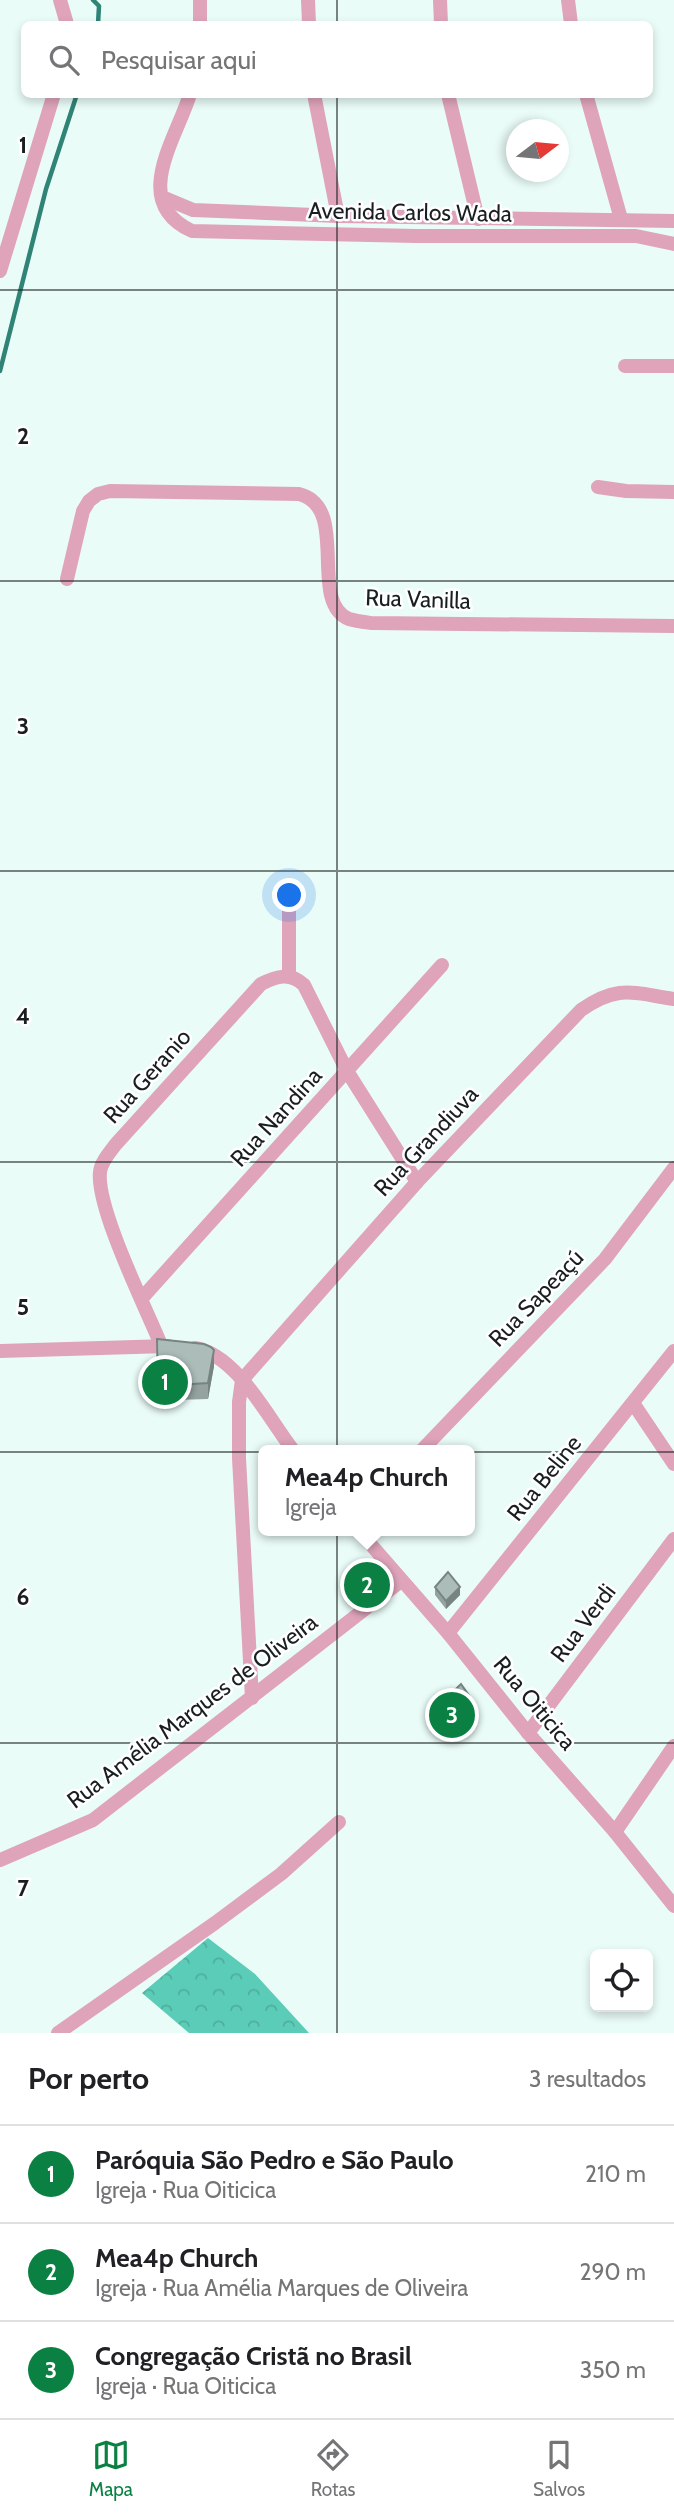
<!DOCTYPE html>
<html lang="pt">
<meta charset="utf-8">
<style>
body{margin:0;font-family:Cabin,sans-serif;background:#f6f6f6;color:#202124}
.controls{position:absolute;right:21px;bottom:21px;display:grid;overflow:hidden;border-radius:10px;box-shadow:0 4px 10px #0003}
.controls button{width:63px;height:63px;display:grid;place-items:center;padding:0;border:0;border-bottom:2px solid #e0e0e0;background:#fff;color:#202124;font:35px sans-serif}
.compass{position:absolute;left:506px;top:119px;width:63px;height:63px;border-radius:50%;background:#fff;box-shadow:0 4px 10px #0003;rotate:74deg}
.you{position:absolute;left:290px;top:896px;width:24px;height:24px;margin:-18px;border:5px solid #fff;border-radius:50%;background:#1a73e8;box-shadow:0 0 0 10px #1a73e833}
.badge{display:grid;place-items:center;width:46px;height:46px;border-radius:50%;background:#0b8043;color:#fff;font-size:23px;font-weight:700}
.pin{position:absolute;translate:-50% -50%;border:4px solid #fff;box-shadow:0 2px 7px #0006}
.popup{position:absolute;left:258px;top:1445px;width:217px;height:91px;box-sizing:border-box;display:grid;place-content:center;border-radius:10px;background:#fff;filter:drop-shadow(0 2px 5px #0005);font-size:23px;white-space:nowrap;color:#757577}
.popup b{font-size:26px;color:#202124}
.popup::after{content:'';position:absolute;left:50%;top:100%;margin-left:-14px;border:14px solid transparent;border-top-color:#fff}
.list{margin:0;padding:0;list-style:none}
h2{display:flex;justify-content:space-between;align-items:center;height:91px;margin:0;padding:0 28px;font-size:30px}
h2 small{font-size:23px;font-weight:400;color:#757577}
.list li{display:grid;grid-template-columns:46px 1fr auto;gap:21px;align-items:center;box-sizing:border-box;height:98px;padding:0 28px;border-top:2px solid #e0e0e0}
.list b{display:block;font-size:26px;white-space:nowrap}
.list p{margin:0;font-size:23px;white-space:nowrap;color:#757577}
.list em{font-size:23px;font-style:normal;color:#757577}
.icon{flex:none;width:38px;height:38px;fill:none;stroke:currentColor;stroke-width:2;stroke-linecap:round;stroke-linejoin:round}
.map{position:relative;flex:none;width:674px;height:2033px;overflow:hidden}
.search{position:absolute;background:#fff;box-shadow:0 4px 10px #0003;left:21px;right:21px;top:21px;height:77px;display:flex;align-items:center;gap:18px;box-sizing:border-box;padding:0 24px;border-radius:10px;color:#757577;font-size:26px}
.sheet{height:385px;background:#fff}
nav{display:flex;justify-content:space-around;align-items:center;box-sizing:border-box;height:98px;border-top:2px solid #e0e0e0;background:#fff;font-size:19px;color:#757577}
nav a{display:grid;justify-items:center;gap:4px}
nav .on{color:#0b8043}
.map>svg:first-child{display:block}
.forest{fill:url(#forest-crowns)}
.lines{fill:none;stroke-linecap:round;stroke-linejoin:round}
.stream{stroke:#2f8476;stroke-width:4.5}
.street{stroke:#dfa4ba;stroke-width:14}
.wall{fill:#94a39f}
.shaded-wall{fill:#788482}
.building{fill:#acbdb9;stroke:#788482;stroke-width:2}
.grid{fill:none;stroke:#191f1e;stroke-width:2;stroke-opacity:0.55}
.labels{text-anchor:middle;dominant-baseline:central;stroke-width:5;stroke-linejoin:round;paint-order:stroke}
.street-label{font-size:23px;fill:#191f1e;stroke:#fff}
.grid-label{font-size:23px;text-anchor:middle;font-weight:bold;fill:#191f1e;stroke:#fff;stroke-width:5;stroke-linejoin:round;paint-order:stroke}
</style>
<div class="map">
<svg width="674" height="2033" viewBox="0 0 674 2033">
<defs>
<pattern id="forest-crowns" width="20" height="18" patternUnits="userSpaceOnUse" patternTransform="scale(1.75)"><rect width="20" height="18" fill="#5accb7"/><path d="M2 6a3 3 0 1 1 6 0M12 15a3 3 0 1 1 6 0" fill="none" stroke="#4eaf9d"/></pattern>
</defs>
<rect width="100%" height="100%" fill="#eafcf8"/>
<path class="forest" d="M208 1938 255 1974 309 2033H189L142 1993Z"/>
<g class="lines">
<g class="stream">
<path d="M93 0 99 6 98 24"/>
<path d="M0 371 46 189 77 94"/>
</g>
<g class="street">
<path d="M60 0 67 24"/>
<path d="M308 0 309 24"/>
<path d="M440 0 441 24"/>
<path d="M568 0 571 24"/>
<path d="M200 24V0"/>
<path d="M190 94C177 138 129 202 192 231L416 236H636L674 244"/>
<path d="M314 94 338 216"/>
<path d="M448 94 478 219"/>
<path d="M586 94 621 219"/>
<path d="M162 197 193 210 338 216 674 221"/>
<path d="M0 271 54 94"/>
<path d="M625 366H674"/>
<path d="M598 487 626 491 674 492"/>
<path d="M67 579 83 511 89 501 98 494 110 491 299 494C351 507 307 602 349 619 356 621 364 622 371 623L674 626"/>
<path d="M289 890V976"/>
<path d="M142 1298 442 965"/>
<path d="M161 1345C146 1308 96 1208 100 1172 101 1162 110 1152 116 1144L261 984C277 976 290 972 304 985L347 1071 417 1182"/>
<path d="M195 1348C237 1355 268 1418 293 1450"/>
<path d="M0 1351 168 1346"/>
<path d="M633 1403 674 1464"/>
<path d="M422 1450 605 1259 674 1168"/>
<path d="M359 1531 448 1633 528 1733 615 1832 674 1906"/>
<path d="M448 1633 674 1351"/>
<path d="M252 1698 239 1458V1402L242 1380 417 1182 581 1010C618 984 633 993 674 999"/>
<path d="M528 1733 674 1539"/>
<path d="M615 1832 674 1746"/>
<path d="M0 1860 93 1820 401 1581"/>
<path d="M58 2033 215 1923 281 1874 339 1822"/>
</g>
</g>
<g class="wall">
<path d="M157 1339 214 1366 208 1399 176 1400 158 1407Z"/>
<path d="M435 1587 460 1595 446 1609 435 1595Z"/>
<path d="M473 1710 443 1735 432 1720V1712Z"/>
</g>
<g class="shaded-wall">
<path d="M214 1350V1366L208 1399V1383Z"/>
<path d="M176 1385V1400L158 1407V1391Z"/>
<path d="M460 1587V1595L446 1609V1601Z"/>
<path d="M473 1701V1710L443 1735V1727Z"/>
</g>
<g class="building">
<path d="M157 1339 204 1344 211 1347 214 1350 208 1383 176 1385 158 1391Z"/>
<path d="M448 1572 460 1587 446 1601 435 1587Z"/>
<path d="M461 1684 473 1701 443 1727 432 1712Z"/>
</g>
<path class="grid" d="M337 0V24M337 94V2033M0 290H674M0 581H674M0 871H674M0 1162H674M0 1452H674M0 1743H674"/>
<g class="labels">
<g class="street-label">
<text transform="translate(410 212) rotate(1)">Avenida Carlos Wada</text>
<text transform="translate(418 599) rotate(2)">Rua Vanilla</text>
<text transform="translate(147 1076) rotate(-48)">Rua Geranio</text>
<text transform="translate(276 1117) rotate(-48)">Rua Nandina</text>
<text transform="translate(426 1141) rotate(-47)">Rua Grandiuva</text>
<text transform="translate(536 1298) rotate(-46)">Rua Sapeaçú</text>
<text transform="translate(544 1478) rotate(-51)">Rua Beline</text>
<text transform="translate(583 1623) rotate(-53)">Rua Verdi</text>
<text transform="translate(535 1703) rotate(50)">Rua Oiticica</text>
<text transform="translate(192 1711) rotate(-37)">Rua Amélia Marques de Oliveira</text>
</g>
</g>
<g class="grid-label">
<text x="23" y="153">1</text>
<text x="23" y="444">2</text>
<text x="23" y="734">3</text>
<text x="23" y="1024">4</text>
<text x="23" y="1315">5</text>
<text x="23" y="1605">6</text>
<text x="23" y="1896">7</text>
</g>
</svg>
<div class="controls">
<button><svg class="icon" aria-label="locate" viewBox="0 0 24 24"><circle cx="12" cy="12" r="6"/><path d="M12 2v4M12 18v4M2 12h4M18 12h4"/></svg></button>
</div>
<svg class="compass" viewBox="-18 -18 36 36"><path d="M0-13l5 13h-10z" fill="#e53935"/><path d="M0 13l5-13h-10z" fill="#757577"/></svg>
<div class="you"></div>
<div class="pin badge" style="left:165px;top:1382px">1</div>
<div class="pin badge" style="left:367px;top:1585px">2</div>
<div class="popup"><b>Mea4p Church</b>Igreja</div>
<div class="pin badge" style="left:452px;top:1715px">3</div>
<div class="search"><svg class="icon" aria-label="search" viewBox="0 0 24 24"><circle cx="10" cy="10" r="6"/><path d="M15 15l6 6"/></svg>Pesquisar aqui</div>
</div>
<section class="sheet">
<h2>Por perto<small>3 resultados</small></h2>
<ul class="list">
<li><span class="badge">1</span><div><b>Paróquia São Pedro e São Paulo</b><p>Igreja · Rua Oiticica</p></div><em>210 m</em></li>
<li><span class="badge">2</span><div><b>Mea4p Church</b><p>Igreja · Rua Amélia Marques de Oliveira</p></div><em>290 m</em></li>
<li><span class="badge">3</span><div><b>Congregação Cristã no Brasil</b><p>Igreja · Rua Oiticica</p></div><em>350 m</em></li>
</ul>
</section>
<nav>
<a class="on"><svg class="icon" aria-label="map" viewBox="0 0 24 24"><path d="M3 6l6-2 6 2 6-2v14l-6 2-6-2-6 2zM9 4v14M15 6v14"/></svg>Mapa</a>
<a><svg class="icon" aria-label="directions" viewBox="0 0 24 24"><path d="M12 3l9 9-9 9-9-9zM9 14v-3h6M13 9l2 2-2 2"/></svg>Rotas</a>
<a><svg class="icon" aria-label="saved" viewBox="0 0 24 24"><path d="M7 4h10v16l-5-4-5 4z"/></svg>Salvos</a>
</nav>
